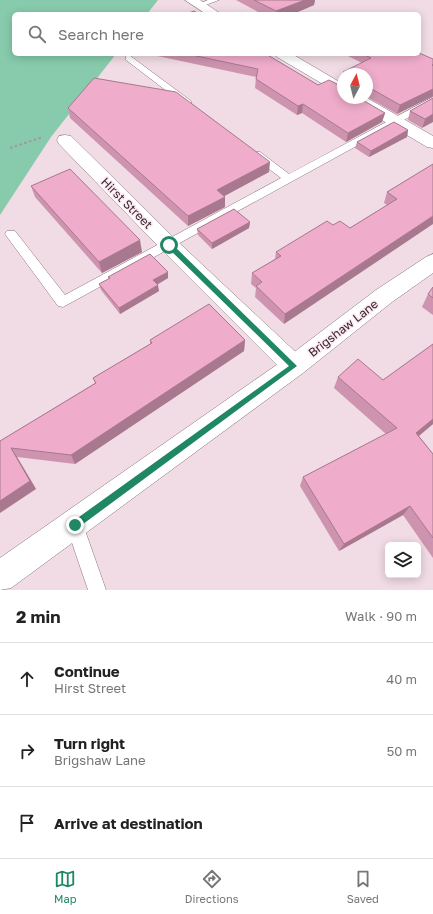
<!DOCTYPE html>
<meta charset="utf-8">
<style>
body{margin:0;font-family:"Golos Text",sans-serif;background:#f6f6f6;color:#222}
.controls{position:absolute;right:12px;bottom:12px;display:grid;overflow:hidden;border-radius:6px;box-shadow:0 2px 10px #0003}
.controls button{width:36px;height:36px;display:grid;place-items:center;padding:0;border:0;border-bottom:1px solid #e0e0e0;background:#fff;color:#222;font:20px sans-serif}
.compass{position:absolute;left:337px;top:68px;width:36px;height:36px;border-radius:50%;background:#fff;box-shadow:0 2px 10px #0003;rotate:7deg}
.stop{position:absolute;width:12px;height:12px;margin:-9px;border:3px solid #1f8763;border-radius:50%;background:#fff}
.stop.end{background:#1f8763;border-color:#fff;box-shadow:0 1px 4px #0008}
.list{margin:0;padding:0;list-style:none}
h2{display:flex;justify-content:space-between;align-items:center;height:52px;margin:0;padding:0 16px;font-size:17px}
h2 small{font-size:13px;font-weight:400;color:#767676}
.list li{display:grid;grid-template-columns:26px 1fr auto;gap:12px;align-items:center;box-sizing:border-box;height:72px;padding:0 16px;border-top:1px solid #e0e0e0}
.list b{display:block;font-size:15px;white-space:nowrap}
.list p{margin:0;font-size:13px;white-space:nowrap;color:#767676}
.list em{font-size:13px;font-style:normal;color:#767676}
.icon{flex:none;width:22px;height:22px;fill:none;stroke:currentColor;stroke-width:2;stroke-linecap:round;stroke-linejoin:round}
.map{position:relative;flex:none;width:433px;height:590px;overflow:hidden}
.search{position:absolute;background:#fff;box-shadow:0 2px 10px #0003;left:12px;right:12px;top:12px;height:44px;display:flex;align-items:center;gap:10px;box-sizing:border-box;padding:0 14px;border-radius:6px;color:#767676;font-size:15px}
.sheet{height:268px;background:#fff}
nav{display:flex;justify-content:space-around;align-items:center;box-sizing:border-box;height:56px;border-top:1px solid #e0e0e0;background:#fff;font-size:11px;color:#767676}
nav a{display:grid;justify-items:center;gap:2px}
nav .on{color:#1f8763}
.map>svg:first-child{display:block}
.green{fill:#87cbac}
.lines{fill:none;stroke-linecap:round;stroke-linejoin:round}
.lane-casing{stroke:#88757d;stroke-width:1}
.street-casing{stroke:#88757d;stroke-width:1}
.secondary-casing{stroke:#88757d;stroke-width:1}
.path{stroke:#a5949b;stroke-width:2;stroke-dasharray:2.5 2.5;stroke-linecap:butt}
.lane{fill:#fff;fill-rule:evenodd}
.street{fill:#fff;fill-rule:evenodd}
.secondary{fill:#fff;fill-rule:evenodd}
.wall{fill:#ce94af}
.shaded-wall{fill:#a7788e}
.building{fill:#efaccb;stroke:#a7788e}
.route{fill:#1f8763}
.labels{text-anchor:middle;dominant-baseline:central;stroke-width:3;stroke-linejoin:round;paint-order:stroke}
.street-label{font-size:12px;fill:#32292d;stroke:#fee8f1}
</style>
<div class="map">
<svg width="433" height="590" viewBox="0 0 433 590">
<rect width="100%" height="100%" fill="#f1dbe4"/>
<path class="green" d="M0 0H158L147 14H14V54H116L51 137 0 215Z"/>
<g class="lines">
<defs>
<g id="lane">
<path d="M208 0H219L200 7 196 5Z"/>
<path d="M129 55 191 101V105H185L126 60V56Z"/>
<path d="M433 97V104L63 307 58 306 5 234 7 231H15L65 295 281 178 252 156 251 154 252 152H260L289 174Z"/>
<path d="M75 516 81 519 106 590H88L66 525 69 519Z"/>
</g>
<g id="street">
<path d="M185 0H200L221 14H206Z"/>
<path d="M275 54H292L343 84V95L338 93 277 57Z"/>
<path d="M348 98H367L433 136V148L427 147 350 101Z"/>
<path d="M65 135 71 136 176 240 303 359 306 366 303 373 294 376 285 373 162 250 59 144 57 140 59 136Z"/>
</g>
<path id="secondary" d="M433 254V273L392 302 303 373 11 588 0 590V558L285 359 376 290 426 257Z"/>
</defs>
<use href="#lane" class="lane-casing"/>
<use href="#street" class="street-casing"/>
<use href="#secondary" class="secondary-casing"/>
<path class="path" d="M10 148 43 137"/>
<use href="#lane" class="lane"/>
<use href="#street" class="street"/>
<use href="#secondary" class="secondary"/>
</g>
<g class="wall">
<path d="M236 0H315L314 5 293 14H262Z"/>
<path d="M148 54H266L318 85 343 98 385 113 382 122 346 142 302 113 297 115 255 88 256 77Z"/>
<path d="M344 54H419L433 59V96L397 114 367 97V74H343V83L341 81 343 72 362 63Z"/>
<path d="M433 98 422 128 408 120 410 111Z"/>
<path d="M68 108 269 172 224 196 225 207 188 226 70 118Z"/>
<path d="M408 130 407 137 369 157 355 148 357 142Z"/>
<path d="M433 164 284 324 255 297 256 288 251 284 252 273 275 259 276 252 333 225 350 228 387 205 384 203 387 192Z"/>
<path d="M31 186 142 252 102 273 35 197Z"/>
<path d="M250 222 249 228 212 249 198 235 197 229Z"/>
<path d="M108 277 168 278 157 285 159 291 120 314 101 290 99 284 109 279Z"/>
<path d="M433 287V315L422 307 428 294Z"/>
<path d="M150 340H245L244 351 75 464 17 457 36 489 0 441 95 383 93 378 150 344Z"/>
<path d="M433 344V424L419 436 433 454V558L403 515 339 551 300 486 303 477 386 434 334 388 338 377 383 380Z"/>
</g>
<g class="shaded-wall">
<path d="M305 0H315L314 5 293 14H276V11Z"/>
<path d="M433 89V96L397 114 400 105Z"/>
<path d="M303 104 302 113 297 115 298 106Z"/>
<path d="M385 113 382 122 346 142 348 133Z"/>
<path d="M433 114V122L422 128 425 119Z"/>
<path d="M408 130 407 137 369 157 371 151Z"/>
<path d="M270 162 269 172 217 200V190Z"/>
<path d="M225 197V207L188 226V216Z"/>
<path d="M433 216V224L284 324 285 314Z"/>
<path d="M250 222 249 228 212 249V243Z"/>
<path d="M140 240 142 252 102 273 99 262Z"/>
<path d="M168 272V278L154 286 153 280Z"/>
<path d="M158 285 159 291 120 314 119 308Z"/>
<path d="M245 340 244 351 75 464 71 455Z"/>
<path d="M433 419V424L410 443 416 433Z"/>
<path d="M11 448 17 457 36 489 0 513V501Z"/>
<path d="M410 506 403 515 339 551 344 544Z"/>
</g>
<g class="building">
<path d="M254 0H305L276 11Z"/>
<path d="M194 11 199 14H186Z"/>
<path d="M419 53 433 59V64L432 65 433 66V89L400 105 370 88H367V74H345L343 72 371 58 363 54H419Z"/>
<path d="M187 54H266L318 85 329 80 343 87V98H359L385 113 348 133 303 104 298 106 256 79 258 69Z"/>
<path d="M94 78 176 92 270 162 217 190 225 197 188 216 68 108Z"/>
<path d="M433 98V114L425 119 410 111Z"/>
<path d="M394 122 408 130 371 151 357 142Z"/>
<path d="M433 164V216L285 314 256 286 262 282 252 273 281 256 276 252 327 221 333 225 340 221 350 228 397 199 387 192Z"/>
<path d="M70 169 140 240 99 262 31 186Z"/>
<path d="M234 209 250 222 212 243 197 229Z"/>
<path d="M150 254 168 272 153 280 158 285 119 308 99 284 110 278 108 277Z"/>
<path d="M433 287V298L428 294Z"/>
<path d="M209 304 245 340 71 455 11 448 30 481 0 501V441L96 383 93 378 152 343 150 340Z"/>
<path d="M433 344V419L416 433 433 454V538L410 506 344 544 303 477 397 428 338 377 358 359 383 380Z"/>
</g>
<path class="route" d="M166 243H171L297 366 75 530 70 525 72 522 289 366 166 246Z"/>
<g class="labels">
<g class="street-label">
<text transform="translate(127 203) rotate(45)">Hirst Street</text>
<text transform="translate(343 328) rotate(-38)">Brigshaw Lane</text>
</g>
</g>
</svg>
<div class="controls">
<button><svg class="icon" aria-label="layers" viewBox="0 0 24 24"><path d="M12 4l9 5-9 5-9-5zM3 14l9 5 9-5"/></svg></button>
</div>
<svg class="compass" viewBox="-18 -18 36 36"><path d="M0-13l5 13h-10z" fill="#e53935"/><path d="M0 13l5-13h-10z" fill="#767676"/></svg>
<div class="stop" style="left:169px;top:245px"></div>
<div class="stop end" style="left:75px;top:525px"></div>
<div class="search"><svg class="icon" aria-label="search" viewBox="0 0 24 24"><circle cx="10" cy="10" r="6"/><path d="M15 15l6 6"/></svg>Search here</div>
</div>
<section class="sheet">
<h2>2 min<small>Walk · 90 m</small></h2>
<ul class="list">
<li><svg class="icon" aria-label="ahead" viewBox="0 0 24 24"><path d="M12 20V5M6 11l6-6 6 6"/></svg><div><b>Continue</b><p>Hirst Street</p></div><em>40 m</em></li>
<li><svg class="icon" aria-label="right" viewBox="0 0 24 24"><path d="M7 20v-9h11M14 6l5 5-5 5"/></svg><div><b>Turn right</b><p>Brigshaw Lane</p></div><em>50 m</em></li>
<li><svg class="icon" aria-label="arrive" viewBox="0 0 24 24"><path d="M6 21V4h12l-3 4 3 4H6"/></svg><div><b>Arrive at destination</b></div></li>
</ul>
</section>
<nav>
<a class="on"><svg class="icon" aria-label="map" viewBox="0 0 24 24"><path d="M3 6l6-2 6 2 6-2v14l-6 2-6-2-6 2zM9 4v14M15 6v14"/></svg>Map</a>
<a><svg class="icon" aria-label="directions" viewBox="0 0 24 24"><path d="M12 3l9 9-9 9-9-9zM9 14v-3h6M13 9l2 2-2 2"/></svg>Directions</a>
<a><svg class="icon" aria-label="saved" viewBox="0 0 24 24"><path d="M7 4h10v16l-5-4-5 4z"/></svg>Saved</a>
</nav>
